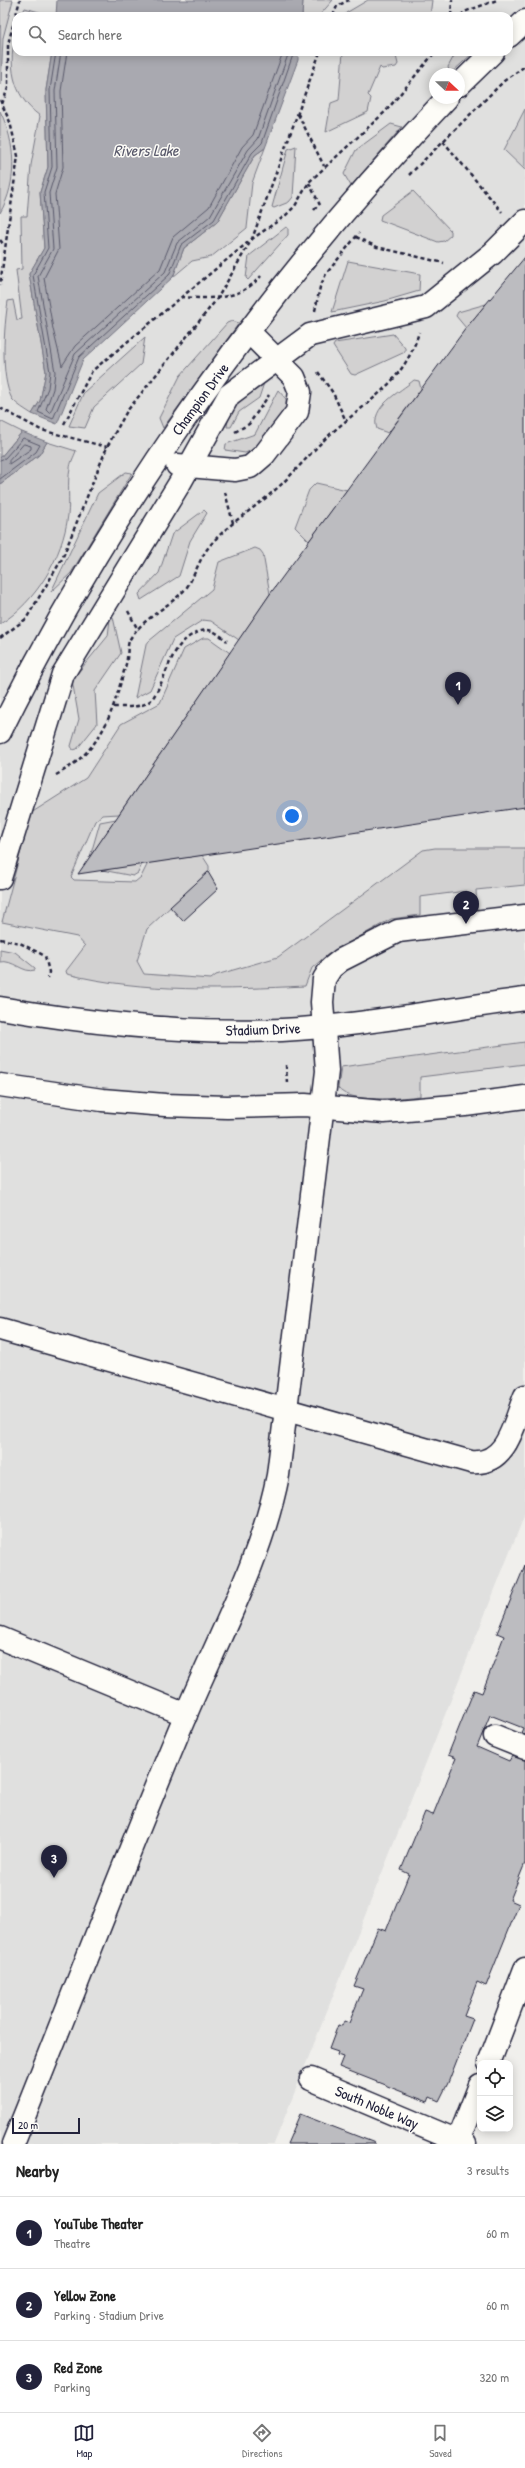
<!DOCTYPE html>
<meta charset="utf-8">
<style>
body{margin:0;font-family:"Patrick Hand",sans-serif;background:#f6f6f6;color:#222}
.controls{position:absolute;right:12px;bottom:12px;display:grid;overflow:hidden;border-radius:8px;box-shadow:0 2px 10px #0003}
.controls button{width:36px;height:36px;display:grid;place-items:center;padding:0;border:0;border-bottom:1px solid #e0e0e0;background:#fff;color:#222;font:20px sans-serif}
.compass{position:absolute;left:429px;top:68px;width:36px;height:36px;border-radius:50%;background:#fff;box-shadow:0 2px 10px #0003;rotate:112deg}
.scale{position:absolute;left:12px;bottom:10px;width:68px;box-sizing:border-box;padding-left:4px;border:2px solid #22223b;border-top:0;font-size:11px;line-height:14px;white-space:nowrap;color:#22223b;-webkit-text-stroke:3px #fdfcf7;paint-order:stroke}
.you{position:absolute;left:292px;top:816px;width:14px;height:14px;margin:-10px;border:3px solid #fff;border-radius:50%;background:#1a73e8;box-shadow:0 0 0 6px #1a73e833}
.badge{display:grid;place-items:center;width:26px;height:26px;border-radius:50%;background:#22223b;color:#fff;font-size:13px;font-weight:700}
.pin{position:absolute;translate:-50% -33px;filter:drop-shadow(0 1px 2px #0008)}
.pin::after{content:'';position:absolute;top:21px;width:14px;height:12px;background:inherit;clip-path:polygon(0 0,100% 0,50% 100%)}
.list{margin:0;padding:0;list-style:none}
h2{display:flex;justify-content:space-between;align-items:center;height:52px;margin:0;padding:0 16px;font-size:17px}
h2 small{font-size:13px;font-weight:400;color:#767676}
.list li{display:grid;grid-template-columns:26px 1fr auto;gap:12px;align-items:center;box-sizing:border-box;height:72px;padding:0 16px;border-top:1px solid #e0e0e0}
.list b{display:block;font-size:15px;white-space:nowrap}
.list p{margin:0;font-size:13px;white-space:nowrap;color:#767676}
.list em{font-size:13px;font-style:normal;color:#767676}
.icon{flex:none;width:22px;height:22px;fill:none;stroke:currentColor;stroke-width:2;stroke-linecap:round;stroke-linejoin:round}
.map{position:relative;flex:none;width:525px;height:2144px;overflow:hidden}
.search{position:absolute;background:#fff;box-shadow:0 2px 10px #0003;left:12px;right:12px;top:12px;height:44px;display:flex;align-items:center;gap:10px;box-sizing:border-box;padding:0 14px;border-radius:12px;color:#767676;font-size:15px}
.sheet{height:268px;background:#fff}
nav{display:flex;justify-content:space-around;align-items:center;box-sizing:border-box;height:56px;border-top:1px solid #e0e0e0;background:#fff;font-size:11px;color:#767676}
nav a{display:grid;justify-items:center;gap:2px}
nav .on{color:#22223b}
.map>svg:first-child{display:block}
.built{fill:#e0e0df;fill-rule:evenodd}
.green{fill:#d2d1d1;stroke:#7a7a86}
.water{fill:#a9a9b0;stroke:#737381}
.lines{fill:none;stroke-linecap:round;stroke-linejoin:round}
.shore{stroke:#58586a;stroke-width:1}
.building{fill:#bcbcc0;stroke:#22223b}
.minor-casing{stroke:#22223b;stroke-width:25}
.path{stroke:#22223b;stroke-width:2.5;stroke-dasharray:4 3;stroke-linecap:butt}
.minor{stroke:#fdfcf7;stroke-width:22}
.labels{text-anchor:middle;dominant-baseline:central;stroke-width:3;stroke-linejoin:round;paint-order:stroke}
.street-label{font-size:15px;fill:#22223b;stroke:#fdfcf7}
.water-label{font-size:16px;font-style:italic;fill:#58586a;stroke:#fdfcf7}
</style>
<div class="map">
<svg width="525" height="2144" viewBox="0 0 525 2144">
<rect width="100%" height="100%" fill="#f0efec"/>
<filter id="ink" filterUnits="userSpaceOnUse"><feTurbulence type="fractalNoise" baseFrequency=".025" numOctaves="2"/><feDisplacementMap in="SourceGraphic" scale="8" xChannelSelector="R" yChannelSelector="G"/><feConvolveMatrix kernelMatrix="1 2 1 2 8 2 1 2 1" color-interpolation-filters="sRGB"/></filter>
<g filter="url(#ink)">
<path class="built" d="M0 0H525V1514L274 2144H0ZM16 16H509V52H16ZM435 74H459V98H435Z"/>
<g class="green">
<path d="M0 0H13L3 38 1 85Z"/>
<path d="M303 0H333L319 16H302Z"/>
<path d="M368 0H432L430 16H346V13Z"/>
<path d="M25 8 53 16H21Z"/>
<path d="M16 31V52H52L46 90 48 167 40 192 44 248 29 274 46 372 40 401 32 414C26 410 17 405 12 399 0 376 4 328 8 301L13 300 17 320 22 319 16 270 22 269 21 216H27L31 165 40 116C11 95 8 64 16 31Z"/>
<path d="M343 52H395L398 64 396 67 382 69 380 67 368 95 371 98 368 112 326 132 331 103 339 100Z"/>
<path d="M456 52H474L450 74 448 67Z"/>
<path d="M525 109V170L504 150Z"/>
<path d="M0 111C16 143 18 182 0 213Z"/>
<path d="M391 124 402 127 351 186 344 174 356 150Z"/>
<path d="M296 146 293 197 289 202 274 208 272 207 288 149Z"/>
<path d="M265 148 252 183 247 228 211 257 192 261 173 277 184 248 217 222 255 155Z"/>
<path d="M413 191 451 231V235L444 241 438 242 380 220 381 215Z"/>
<path d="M286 227 288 228V235L248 280 246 278 249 256Z"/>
<path d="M348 261 420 274 419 291 385 301 332 312Z"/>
<path d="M486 304 466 328 456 316 458 312Z"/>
<path d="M232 321 239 323 163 428 159 418 180 376 227 323Z"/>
<path d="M393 334 405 348V352L355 375 351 374 333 346 335 343Z"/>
<path d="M145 337 141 364 94 407 85 428 69 426 84 392Z"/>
<path d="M262 379 265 380 259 398 239 412 231 427H227L230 405 257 389Z"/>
<path d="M414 380 419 381 421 389 388 433 377 429C369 407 400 392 414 380Z"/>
<path d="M278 390 286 399V410L255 449 245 453 225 450 226 444 255 434Z"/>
<path d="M0 421 22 432 0 458Z"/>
<path d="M47 442 76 451C74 457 70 463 70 469 67 483 70 500 68 515 63 557 36 602 0 624V484L39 455Z"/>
<path d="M126 472 132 473 71 573 51 592 98 493Z"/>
<path d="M316 483 347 490 309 541 295 527 309 490Z"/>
<path d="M204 510 207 513 190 541 179 576 141 600 139 594 159 573 172 534Z"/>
<path d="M255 548 260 550 263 554 270 594 239 640 211 621 203 620 173 639 150 690 135 698 146 645 149 641 212 589 219 562Z"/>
<path d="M113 617 121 653 95 691 97 724 77 749 73 750 71 746 79 719 72 680 108 636 110 619Z"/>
<path d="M203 638H209L230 653 119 814 102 815 95 821 71 877 74 880 135 882 141 877 148 863 202 855 209 866V871L147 929 137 961 144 974 211 979 216 975 278 957 423 850 435 848H525V885L476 890 477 909H469L466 891 420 897V915L391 919 327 955 312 968 305 986C227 990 144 993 67 974L66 971 85 946 77 937 2 922 31 813 86 778 121 724 160 703 184 649Z"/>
<path d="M116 819 90 857 100 822Z"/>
<path d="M142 864 138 873 133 876 102 870Z"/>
<path d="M0 949 15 952 35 968V970C23 974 13 959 0 962Z"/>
<path d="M525 1042V1064L420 1077V1096C402 1098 349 1104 338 1088L341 1067Z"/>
</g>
<g class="water">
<path d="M57 0H303L302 16H56Z"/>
<path d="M52 52H298V60L265 148 255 155 217 222 184 248 173 277 83 360 57 424 32 414 40 401 46 372 29 274 44 248 40 192 48 167 46 90Z"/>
<path d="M22 432 47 442 39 455 0 484V458Z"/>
</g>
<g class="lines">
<g class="shore">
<path d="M56 52 50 90 52 167 44 192 48 248 33 275 50 372 48 388 38 412 53 419 79 357 169 275 181 245 214 220 252 153 262 143 294 52"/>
<path d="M61 52 55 91 57 167 49 193 53 249 38 276 55 372 53 389 46 409 50 413 75 354 165 272 177 243 210 216 248 150 258 139 289 52"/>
<path d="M67 52 61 91 63 167 55 194 59 249 44 278 53 329 62 366 75 346 160 269 173 237 209 207 242 147 253 135 283 52"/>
<path d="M24 444 31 446V449L9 464V461Z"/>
<path d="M0 460 5 458 23 438 40 445 36 452 0 479"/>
</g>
</g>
<g class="building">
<path d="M525 257V807L78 874 270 594 466 328Z"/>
<path d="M208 872 218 889 183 921 170 907Z"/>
<path d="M525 1565V1735L521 1733 523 1728 490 1715 477 1747 509 1761 512 1756 525 1760V1863L510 1900 519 1904 486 1986 477 1982 464 2016 473 2019 448 2083 439 2101 430 2097 428 2102 339 2067 343 2057 337 2055 338 2052 329 2049 338 2025 342 2026 344 2021 349 2023 363 1989 354 1986 378 1928 386 1931 394 1911 409 1874 401 1870 425 1812 433 1815 456 1758 448 1755 474 1690 482 1693 504 1636 497 1633Z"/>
<path d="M300 2114 375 2143V2144H287Z"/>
</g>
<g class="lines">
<defs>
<g id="minor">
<path d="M509 36 525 21"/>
<path d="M459 85 493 52"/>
<path d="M177 465 235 470 250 467 264 455 297 412 300 392 294 377 249 332"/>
<path d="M0 732C114 500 269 285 447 98"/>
<path d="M0 878 63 674 181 481 229 395 310 335 426 307 493 253 525 221"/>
<path d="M0 1008C93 1024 187 1034 282 1030 364 1026 444 1009 525 999"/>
<path d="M0 1085 102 1100 165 1105 227 1107 305 1105 384 1112 465 1105 525 1097"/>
<path d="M0 1329 471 1462C507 1466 514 1423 525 1396"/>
<path d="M0 1638 186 1715"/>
<path d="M495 1736 525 1748"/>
<path d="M489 2063 525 1969"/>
<path d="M311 2079 465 2144"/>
<path d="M458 2141 480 2085"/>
<path d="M13 2144C71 2001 126 1856 186 1714 219 1636 262 1558 278 1475L327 1071 322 1002 324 979 331 968 341 960 398 931 525 916"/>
</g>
</defs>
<use href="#minor" class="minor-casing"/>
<g class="path">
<path d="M333 16 337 6 349 0"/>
<path d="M451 16 452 0"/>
<path d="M461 16 464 12 497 0"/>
<path d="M0 100 10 122 18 156 0 285"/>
<path d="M2 104 8 88V44L20 0"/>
<path d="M298 114 324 166"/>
<path d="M443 141 502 212"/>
<path d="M409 175 504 81 525 66"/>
<path d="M309 183 320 205"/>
<path d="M314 210 319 204"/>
<path d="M356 237 377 247 444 263"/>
<path d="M0 240 4 245"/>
<path d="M181 297C211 299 239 301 261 276"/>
<path d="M315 311 320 287 326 274 359 233"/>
<path d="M318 372 333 393 346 421"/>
<path d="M0 408 41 430 107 447"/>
<path d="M64 424 92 371 252 239 320 52"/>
<path d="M235 432 249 424 269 395"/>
<path d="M225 492 233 523"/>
<path d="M128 611 138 630"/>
<path d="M0 638 26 619 62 559 107 447 127 411 217 299 252 239 285 216 295 206 309 182 386 111 435 52"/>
<path d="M114 707C125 707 141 708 150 701 153 699 155 694 157 691 168 672 171 647 192 635 209 626 213 630 227 641"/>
<path d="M56 775C104 749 112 713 126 664 128 657 127 647 129 641 139 620 173 605 187 587 195 575 199 560 208 548 224 527 248 513 268 496 288 480 305 459 323 441 361 404 403 387 419 332"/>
<path d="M0 939 20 943 45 956 49 972 48 978"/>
<path d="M286 1065 287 1083"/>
</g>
<use href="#minor" class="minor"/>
</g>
</g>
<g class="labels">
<g class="street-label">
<text transform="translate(200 399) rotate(-54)">Champion Drive</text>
<text transform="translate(263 1029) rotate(-2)">Stadium Drive</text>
<text transform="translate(377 2107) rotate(23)">South Noble Way</text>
</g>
<g class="water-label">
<text x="146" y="150">Rivers Lake</text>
</g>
</g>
</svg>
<div class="controls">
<button><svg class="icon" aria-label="locate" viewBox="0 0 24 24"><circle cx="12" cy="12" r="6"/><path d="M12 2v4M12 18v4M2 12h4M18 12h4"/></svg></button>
<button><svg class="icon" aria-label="layers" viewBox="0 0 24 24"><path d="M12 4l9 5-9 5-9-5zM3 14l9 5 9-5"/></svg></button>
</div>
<svg class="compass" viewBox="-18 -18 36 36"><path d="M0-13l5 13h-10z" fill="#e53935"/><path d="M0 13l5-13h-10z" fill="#767676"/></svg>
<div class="scale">20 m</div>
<div class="you"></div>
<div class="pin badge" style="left:458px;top:705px">1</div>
<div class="pin badge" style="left:466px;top:924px">2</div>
<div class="pin badge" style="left:54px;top:1878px">3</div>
<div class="search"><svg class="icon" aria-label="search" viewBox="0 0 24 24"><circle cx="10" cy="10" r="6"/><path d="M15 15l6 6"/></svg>Search here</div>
</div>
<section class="sheet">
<h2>Nearby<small>3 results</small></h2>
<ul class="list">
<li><span class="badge">1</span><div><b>YouTube Theater</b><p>Theatre</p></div><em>60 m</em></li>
<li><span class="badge">2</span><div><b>Yellow Zone</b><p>Parking · Stadium Drive</p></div><em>60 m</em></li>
<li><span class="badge">3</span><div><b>Red Zone</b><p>Parking</p></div><em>320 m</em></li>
</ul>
</section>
<nav>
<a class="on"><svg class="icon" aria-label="map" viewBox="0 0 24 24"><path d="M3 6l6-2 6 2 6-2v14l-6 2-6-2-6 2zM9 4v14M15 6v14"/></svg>Map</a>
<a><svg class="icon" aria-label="directions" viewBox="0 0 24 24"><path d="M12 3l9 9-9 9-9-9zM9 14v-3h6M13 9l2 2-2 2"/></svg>Directions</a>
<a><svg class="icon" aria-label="saved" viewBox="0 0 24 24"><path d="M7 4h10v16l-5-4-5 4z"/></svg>Saved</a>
</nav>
